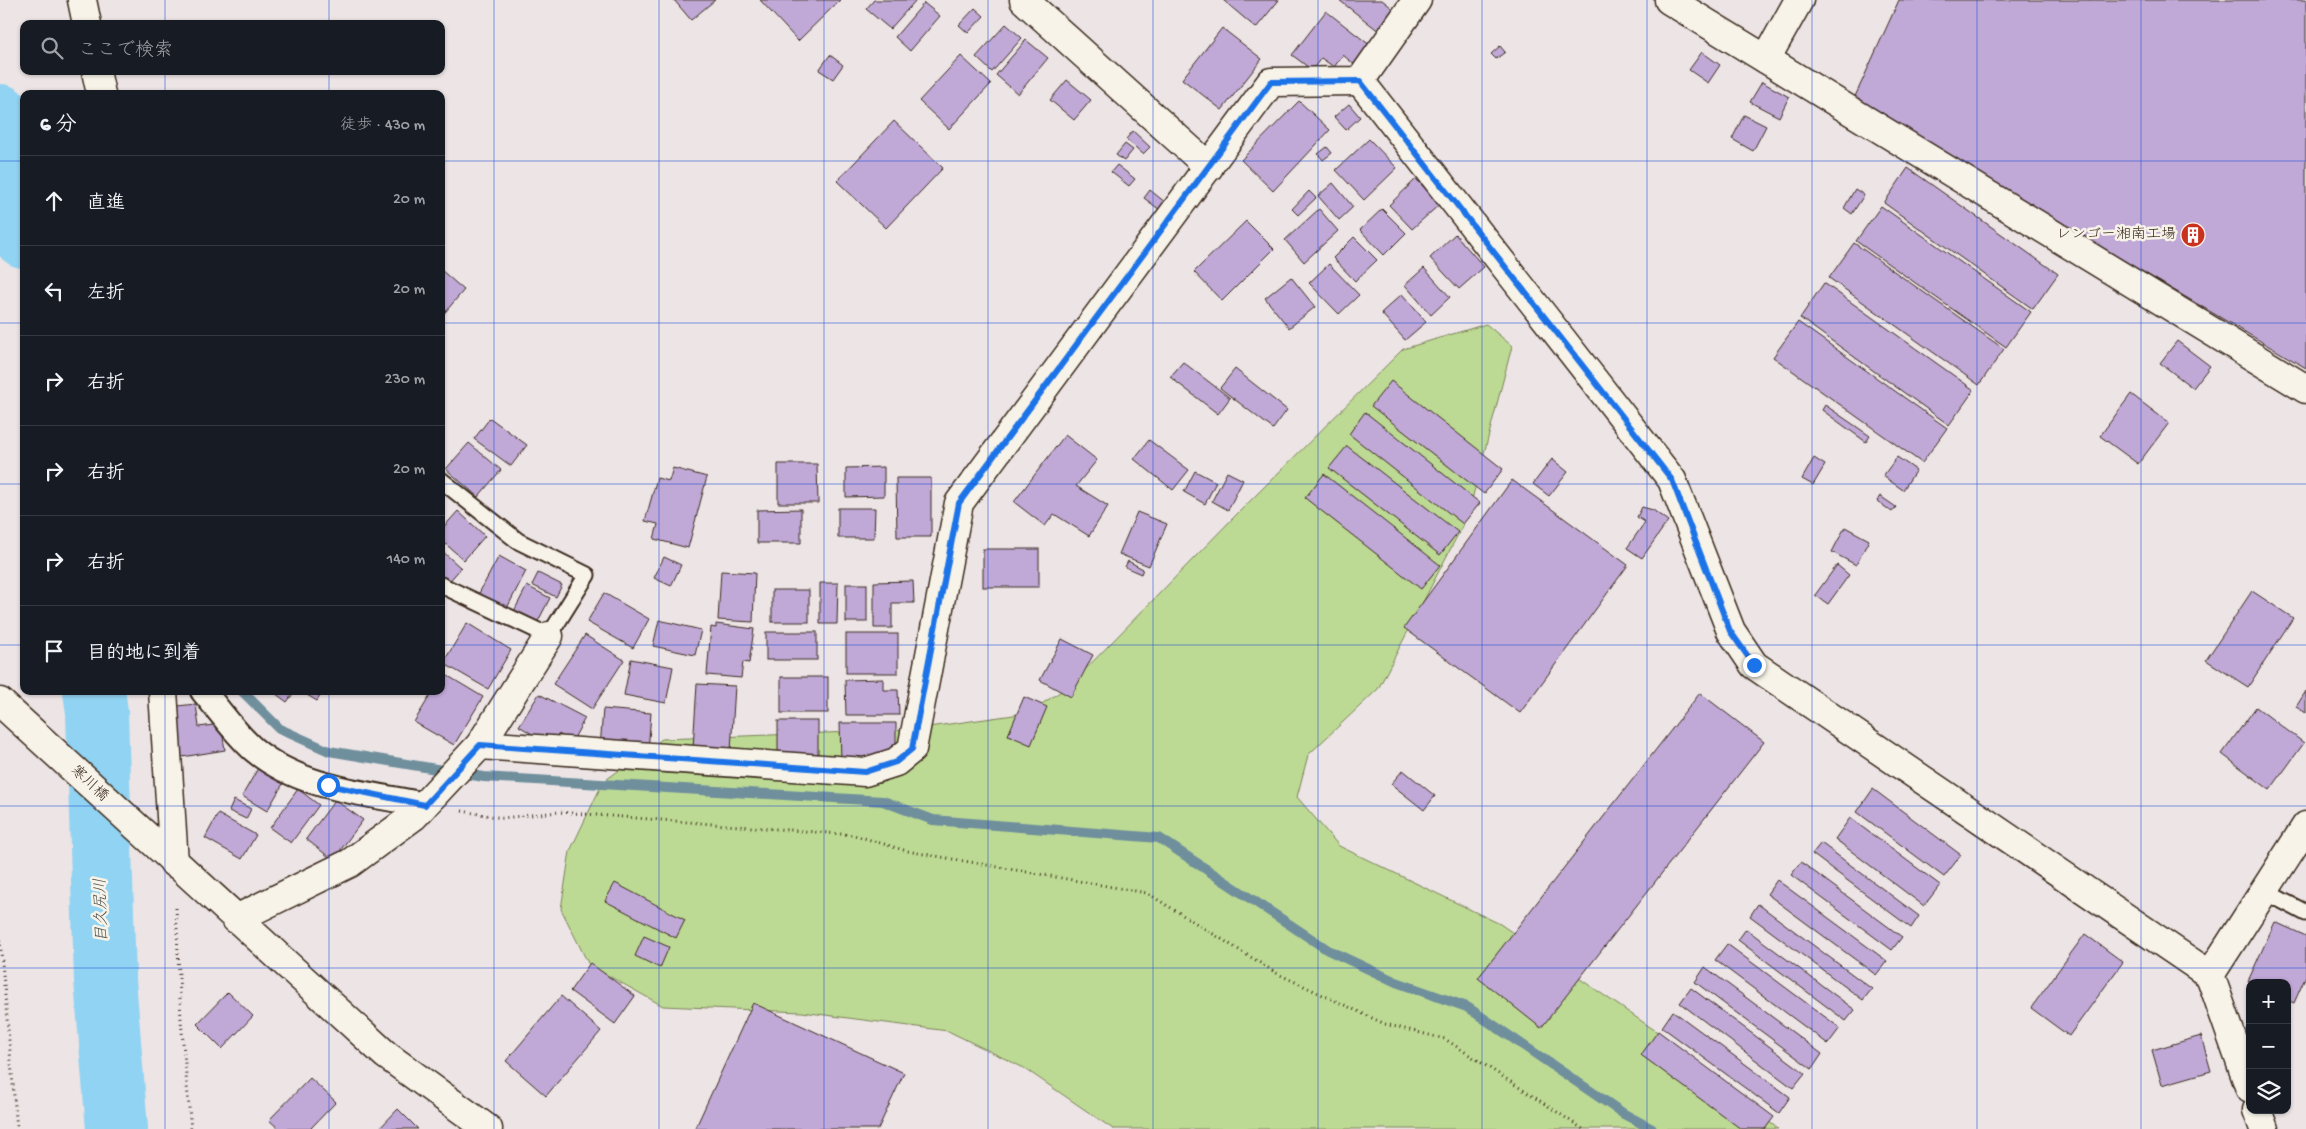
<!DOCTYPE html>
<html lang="ja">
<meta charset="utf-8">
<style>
body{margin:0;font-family:"Gochi Hand","Klee One",sans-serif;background:#20242c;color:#f1f3f6}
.controls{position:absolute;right:15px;bottom:15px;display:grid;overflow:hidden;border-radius:10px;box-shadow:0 1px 4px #0004}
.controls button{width:45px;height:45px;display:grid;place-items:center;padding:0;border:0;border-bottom:1px solid #363941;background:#171b24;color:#f1f3f6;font:25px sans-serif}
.stop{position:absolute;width:15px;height:15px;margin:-11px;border:4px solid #1a73e8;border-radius:50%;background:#fff}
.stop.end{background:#1a73e8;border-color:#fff;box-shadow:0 1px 5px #0008}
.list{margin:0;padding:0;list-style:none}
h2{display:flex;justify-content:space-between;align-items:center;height:65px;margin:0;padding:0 20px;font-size:21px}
h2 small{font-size:16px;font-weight:400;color:#9ea1a6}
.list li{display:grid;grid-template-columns:32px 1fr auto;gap:15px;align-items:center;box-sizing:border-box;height:90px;padding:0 20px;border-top:1px solid #363941}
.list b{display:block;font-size:19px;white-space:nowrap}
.list em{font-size:16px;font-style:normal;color:#9ea1a6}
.icon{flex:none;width:28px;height:28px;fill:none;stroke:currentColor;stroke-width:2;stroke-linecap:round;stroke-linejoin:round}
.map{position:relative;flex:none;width:2306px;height:1129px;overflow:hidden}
.search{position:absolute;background:#171b24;box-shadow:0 1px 4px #0004;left:20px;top:20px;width:425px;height:55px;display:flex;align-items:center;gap:12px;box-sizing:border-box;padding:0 18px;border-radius:10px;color:#9ea1a6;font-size:19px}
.panel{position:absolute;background:#171b24;box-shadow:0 1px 4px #0004;left:20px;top:90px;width:425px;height:605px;border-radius:10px}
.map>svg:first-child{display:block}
.green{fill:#bcda93;stroke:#7c8258}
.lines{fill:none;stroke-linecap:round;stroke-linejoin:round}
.stream{stroke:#6f8f9d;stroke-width:10}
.river{stroke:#91d3f2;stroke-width:62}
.building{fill:#c0a8d7;stroke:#3b2a1e}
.service-casing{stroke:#3b2a1e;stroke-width:19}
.pedestrian-casing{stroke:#3b2a1e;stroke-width:28}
.minor-casing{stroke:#3b2a1e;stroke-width:31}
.tertiary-casing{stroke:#3b2a1e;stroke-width:31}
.path{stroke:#3b2a1e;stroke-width:3;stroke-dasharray:1 4;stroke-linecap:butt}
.service{stroke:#f7f3e8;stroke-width:15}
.pedestrian{stroke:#f7f3e8;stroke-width:24}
.minor{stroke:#f7f3e8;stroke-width:28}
.tertiary{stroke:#f7f3e8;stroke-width:28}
.route{stroke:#1a73e8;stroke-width:6}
.grid{fill:none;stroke:#1d4ed8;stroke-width:1;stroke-opacity:0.55}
.labels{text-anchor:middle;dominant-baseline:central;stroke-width:5;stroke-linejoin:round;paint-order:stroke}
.poi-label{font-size:15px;fill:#3b2a1e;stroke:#f7f3e8;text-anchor:end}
.street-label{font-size:15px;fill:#3b2a1e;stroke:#f7f3e8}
.water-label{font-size:16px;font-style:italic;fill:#505453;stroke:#f7f3e8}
</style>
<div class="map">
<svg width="2306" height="1129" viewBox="0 0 2306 1129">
<rect width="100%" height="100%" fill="#ece4e5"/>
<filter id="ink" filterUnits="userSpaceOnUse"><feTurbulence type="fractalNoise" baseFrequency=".02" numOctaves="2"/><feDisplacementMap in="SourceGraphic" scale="10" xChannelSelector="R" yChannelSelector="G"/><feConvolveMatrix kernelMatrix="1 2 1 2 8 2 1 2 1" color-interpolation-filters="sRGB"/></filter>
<g filter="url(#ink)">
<path class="green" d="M1486 324 1512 346 1468 515 1378 689 1308 755 1297 797 1339 846 1500 924 1672 1042 1778 1129H1113L1024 1068 948 1031 802 1012 663 1006 589 965 561 909 570 851 603 782 662 739 907 730 1028 713 1069 686 1239 512 1403 349Z"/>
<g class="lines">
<path class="stream" d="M242 691 280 729 329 751 484 777 883 801 933 820 1159 838 1328 950 1396 982 1467 1007 1624 1114 1652 1129"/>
<g class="river">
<path d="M0 115 24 237"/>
<path d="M94 691 97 712 105 980 117 1129"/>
</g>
</g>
<g class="building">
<path d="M674 0H715L691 20Z"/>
<path d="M760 0H840L798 41Z"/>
<path d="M874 0H916L890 29 866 9Z"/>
<path d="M1223 0H1279L1256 28Z"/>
<path d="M1339 0H1382L1396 11 1380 32Z"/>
<path d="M1899 0H2306V368L1853 101Z"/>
<path d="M924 3 940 16 910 51 895 37Z"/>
<path d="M975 8 984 16 968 33 959 25Z"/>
<path d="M1326 11 1371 46 1356 66 1343 55 1334 67 1321 58 1312 70 1292 55Z"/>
<path d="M1006 24 1022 38 992 72 976 57Z"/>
<path d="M1222 28 1262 59 1222 110 1182 79Z"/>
<path d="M1026 40 1048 58 1018 94 996 75Z"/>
<path d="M1500 46 1505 52 1496 59 1491 54Z"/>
<path d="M1702 52 1720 65 1708 83 1689 70Z"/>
<path d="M830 55 843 65 833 79 819 70Z"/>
<path d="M961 56 991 84 949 129 919 101Z"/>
<path d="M1067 80 1091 100 1074 120 1050 100Z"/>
<path d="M1762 82 1789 97 1779 117 1750 102Z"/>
<path d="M1299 101 1330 130 1273 191 1241 160Z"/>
<path d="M1349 104 1360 117 1346 130 1334 117Z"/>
<path d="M1744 115 1766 126 1753 151 1732 139Z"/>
<path d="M894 121 943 168 886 228 837 181Z"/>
<path d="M1133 131 1150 147 1143 154 1126 139Z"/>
<path d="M1369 139 1397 168 1364 200 1336 170Z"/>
<path d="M1125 144 1133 150 1124 161 1116 155Z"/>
<path d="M1327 147 1332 153 1323 160 1318 154Z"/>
<path d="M1117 165 1135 179 1129 186 1111 172Z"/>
<path d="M1908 168 2058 274 2033 309 1884 203Z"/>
<path d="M1416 179 1440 204 1412 229 1389 205Z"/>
<path d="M1333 183 1353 207 1339 220 1318 196Z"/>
<path d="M1855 189 1864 195 1852 214 1844 208Z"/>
<path d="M1150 190 1166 203 1160 210 1144 198Z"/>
<path d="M1309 191 1316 198 1298 215 1292 209Z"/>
<path d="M1881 206 2031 312 2006 347 1856 241Z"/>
<path d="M1319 209 1338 231 1304 262 1285 240Z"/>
<path d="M1382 209 1406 233 1384 255 1360 230Z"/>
<path d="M1246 221 1274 249 1222 301 1194 272Z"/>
<path d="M1455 234 1484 267 1459 289 1430 258Z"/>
<path d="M1354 237 1377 260 1355 281 1333 258Z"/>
<path d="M1854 243 2004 349 1979 385 1829 278Z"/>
<path d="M1329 264 1359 295 1339 314 1309 283Z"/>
<path d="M1424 268 1450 297 1431 315 1405 285Z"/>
<path d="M441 270 464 290 441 317Z"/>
<path d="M1291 277 1315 307 1289 328 1265 298Z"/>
<path d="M1824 283 1974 390 1949 425 1800 318Z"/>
<path d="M1402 294 1426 322 1405 340 1381 313Z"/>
<path d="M1798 322 1947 428 1922 463 1773 357Z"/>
<path d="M2177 341 2210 366 2193 388 2160 363Z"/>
<path d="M1183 362 1230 398 1218 414 1170 377Z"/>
<path d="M1235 369 1287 410 1273 429 1220 388Z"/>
<path d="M1391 381 1503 469 1484 494 1371 406Z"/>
<path d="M2131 394 2169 423 2138 464 2100 436Z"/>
<path d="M1825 405 1870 436 1866 442 1822 410Z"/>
<path d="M1365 412 1480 503 1463 524 1349 434Z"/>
<path d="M490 418 527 445 511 466 474 439Z"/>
<path d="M1065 435 1097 460 1076 486 1108 506 1089 536 1054 514 1045 526 1014 502Z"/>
<path d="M1149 440 1189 470 1173 490 1134 459Z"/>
<path d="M469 443 501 470 478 497 446 469Z"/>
<path d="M1347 446 1458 532 1440 555 1329 468Z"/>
<path d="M1897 457 1916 470 1903 490 1883 476Z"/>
<path d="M1814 458 1825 465 1813 485 1802 479Z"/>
<path d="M1552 459 1568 472 1549 496 1533 484Z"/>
<path d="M778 464H817L818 503H778Z"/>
<path d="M884 467V496L846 497V468Z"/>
<path d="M673 468 707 477 688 548 654 539 658 524 645 521 657 478 669 481Z"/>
<path d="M1195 471 1216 482 1205 504 1184 492Z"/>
<path d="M1227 472 1243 480 1228 510 1212 501Z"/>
<path d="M1324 474 1440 565 1421 589 1305 498Z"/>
<path d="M896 478H931V537H897Z"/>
<path d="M1512 480 1628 565 1520 713 1404 628Z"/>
<path d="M1880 496 1896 507 1892 512 1877 501Z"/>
<path d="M1642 507 1653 510 1668 521 1642 558 1627 548 1645 522 1637 517Z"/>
<path d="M838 508H875L874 538H838Z"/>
<path d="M801 509V543H757V510Z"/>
<path d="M458 511 485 536 464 560 441 540V530Z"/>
<path d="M1137 512 1167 524 1149 566 1119 554Z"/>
<path d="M1845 527 1869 540 1856 565 1832 552Z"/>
<rect x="983" y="549" width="56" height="38"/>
<path d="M441 550 461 568 446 585 441 581Z"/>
<path d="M499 556 526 571 505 612 477 597Z"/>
<path d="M664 557 681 565 671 586 654 578Z"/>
<path d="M1128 561 1143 569 1141 574 1125 567Z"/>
<path d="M1837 565 1849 575 1828 604 1815 595Z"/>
<path d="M721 571 755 573 753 622 718 620Z"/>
<path d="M538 573 562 585 556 597 532 585Z"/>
<path d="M913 581 914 603H892V628H874V582Z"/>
<path d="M820 583H838L837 624H820Z"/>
<rect x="846" y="584" width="21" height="38"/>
<path d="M527 586 550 598 536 625 513 613Z"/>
<rect x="772" y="590" width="37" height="32"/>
<path d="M2252 591 2293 618 2248 687 2206 660Z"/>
<path d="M604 593 649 619 633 648 587 622Z"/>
<path d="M659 620 701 630 695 655 653 646Z"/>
<path d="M467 623 511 650 488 689 443 663Z"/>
<path d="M716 624 754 629 749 663 743 662 741 678 707 675 711 627 716 628Z"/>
<rect x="766" y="632" width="51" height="28"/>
<rect x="846" y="634" width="52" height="39"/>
<path d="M585 635 624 660 592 709 553 684Z"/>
<path d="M1062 639 1093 655 1071 697 1040 680Z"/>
<path d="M631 659 673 667 666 703 624 695Z"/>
<path d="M443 673 483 697 454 745 414 722 433 691H441V677Z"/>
<rect x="781" y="677" width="47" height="36"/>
<path d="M883 679V690H898L899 715H846L845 680Z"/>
<path d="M697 684 735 686 731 750 693 748Z"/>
<path d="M272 691H295L287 702Z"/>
<path d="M309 691H323L317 701 307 695Z"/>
<path d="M2306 691V713L2296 707Z"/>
<path d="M1700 693 1764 742 1541 1028 1478 978Z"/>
<path d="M539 694 585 718 572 742 559 734 552 746 519 726Z"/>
<path d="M1024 697 1047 707 1031 745 1008 735Z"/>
<path d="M196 704 199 727 221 724 225 750 176 758 168 707Z"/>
<path d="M2256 707 2304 743 2270 790 2222 754Z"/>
<path d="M603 709 651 713 648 752 600 748Z"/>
<rect x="778" y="721" width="40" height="34"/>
<path d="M840 723H896V760L841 761Z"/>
<path d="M261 763 287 777 267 811 242 796Z"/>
<path d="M1403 770 1435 796 1424 810 1391 784Z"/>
<path d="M298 789 319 805 291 843 270 828Z"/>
<path d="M1873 789 1961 855 1944 877 1857 812Z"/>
<path d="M234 800 251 809 246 819 229 811Z"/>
<path d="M335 800 363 820 333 860 306 839Z"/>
<path d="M218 814 256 835 242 859 205 838Z"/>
<path d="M1850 818 1940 885 1924 906 1835 839Z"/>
<path d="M1821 843 1919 916 1911 928 1812 854Z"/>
<path d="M1801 862 1902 937 1892 950 1791 875Z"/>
<path d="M1777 880 1887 961 1876 975 1767 894Z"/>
<path d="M615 883 685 920 676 938 605 901Z"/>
<path d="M1758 904 1872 989 1863 1000 1750 916Z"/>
<path d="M2275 922 2306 936V976L2294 1003 2287 1000V983L2248 981Z"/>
<path d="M1746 929 1855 1010 1846 1021 1738 940Z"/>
<path d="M2085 934 2123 962 2069 1036 2031 1008Z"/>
<path d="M644 936 669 947 660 968 635 956Z"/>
<path d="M1727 944 1840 1028 1828 1044 1715 960Z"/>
<path d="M590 963 635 996 615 1024 570 991Z"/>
<path d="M1705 967 1822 1054 1812 1069 1695 982Z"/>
<path d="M1691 988 1805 1073 1793 1088 1680 1003Z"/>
<path d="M228 992 253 1016 222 1049 197 1024Z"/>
<path d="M561 996 601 1031 546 1096 506 1061Z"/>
<path d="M753 1003 904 1073 878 1129H695Z"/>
<path d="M1673 1011 1790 1097 1779 1113 1662 1027Z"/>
<path d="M1658 1031 1774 1117 1765 1129H1741L1641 1055Z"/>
<path d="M2201 1036 2211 1071 2162 1085 2152 1050Z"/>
<path d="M310 1078 336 1102 310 1129H279L269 1120Z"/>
<path d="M398 1109 418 1129H379Z"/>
</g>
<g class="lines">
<defs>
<g id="service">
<path d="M441 480 518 541 587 575 549 636 441 585"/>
<path d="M2264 891 2306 913"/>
</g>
<path id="pedestrian" d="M203 691C219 710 235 733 253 749 300 789 367 793 425 805"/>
<g id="minor">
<path d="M82 0 87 24"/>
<path d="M1024 0 1209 167"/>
<path d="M1669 0 2306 389"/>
<path d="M1766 59 1799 0"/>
<path d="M96 71 101 94"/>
<path d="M1360 81 1672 480 1731 631 1754 665 2210 975 2250 1089"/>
<path d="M163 691 174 863"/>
<path d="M480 745 865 772 896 762 912 749 959 503 1271 82 1360 81 1417 0"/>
<path d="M236 919 350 863 414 816 480 745 549 636"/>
<path d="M2210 975 2306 826"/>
<path d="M2257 1110 2264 1129"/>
</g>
<path id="tertiary" d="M0 702 386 1055 488 1129"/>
</defs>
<use href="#service" class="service-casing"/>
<use href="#pedestrian" class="pedestrian-casing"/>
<use href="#minor" class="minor-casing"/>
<use href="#tertiary" class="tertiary-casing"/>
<g class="path">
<path d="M462 811 502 818 559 812 854 835 907 851 1147 893 1278 974 1385 1024 1445 1039 1583 1129"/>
<path d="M176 908 181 1020 191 1129"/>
<path d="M0 940 17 1129"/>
</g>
<use href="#service" class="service"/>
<use href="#pedestrian" class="pedestrian"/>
<use href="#minor" class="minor"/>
<use href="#tertiary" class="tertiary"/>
</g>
</g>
<g class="lines" filter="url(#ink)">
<path class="route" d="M328 785 425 805 480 745 865 772 896 762 912 749 959 503 1271 82 1360 81 1672 480 1730 631 1754 665"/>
</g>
<path class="grid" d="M165 0V24M329 0V24M494 0V1129M659 0V1129M824 0V1129M988 0V1129M1153 0V1129M1318 0V1129M1482 0V1129M1647 0V1129M1812 0V1129M1977 0V1129M2141 0V1129M165 71V94M329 71V94M0 161H24M441 161H2306M0 323H24M441 323H2306M0 484H24M441 484H2306M0 645H24M441 645H2306M165 691V1129M329 691V1129M0 806H2306M0 968H2306"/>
<defs>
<symbol id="building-disc" viewBox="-11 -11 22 22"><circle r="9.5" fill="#c8321e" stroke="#f7f3e8"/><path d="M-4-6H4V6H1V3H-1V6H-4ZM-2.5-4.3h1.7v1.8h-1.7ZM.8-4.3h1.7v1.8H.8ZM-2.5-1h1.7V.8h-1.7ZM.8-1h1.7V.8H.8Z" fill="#fff"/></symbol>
</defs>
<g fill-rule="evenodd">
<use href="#building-disc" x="2179" y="221" width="28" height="28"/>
</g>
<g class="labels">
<g class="poi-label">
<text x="2176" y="235">レンゴー湘南工場</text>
</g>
<g class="street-label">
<text transform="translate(89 784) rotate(43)">寒川橋</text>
</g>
<g class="water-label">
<text transform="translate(103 910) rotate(-92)">目久尻川</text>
</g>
</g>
</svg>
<div class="controls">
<button>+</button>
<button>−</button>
<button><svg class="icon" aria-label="layers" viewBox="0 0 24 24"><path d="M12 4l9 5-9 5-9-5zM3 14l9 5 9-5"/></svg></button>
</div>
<div class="stop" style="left:328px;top:785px"></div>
<div class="stop end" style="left:1754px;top:665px"></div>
<div class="search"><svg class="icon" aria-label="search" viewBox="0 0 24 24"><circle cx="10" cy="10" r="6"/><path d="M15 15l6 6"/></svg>ここで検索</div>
<section class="panel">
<h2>6 分<small>徒歩 · 430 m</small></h2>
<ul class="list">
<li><svg class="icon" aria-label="ahead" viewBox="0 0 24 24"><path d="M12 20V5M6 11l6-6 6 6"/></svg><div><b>直進</b></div><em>20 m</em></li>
<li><svg class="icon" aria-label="left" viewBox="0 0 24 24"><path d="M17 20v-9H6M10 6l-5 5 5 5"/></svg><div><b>左折</b></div><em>20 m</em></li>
<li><svg class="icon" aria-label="right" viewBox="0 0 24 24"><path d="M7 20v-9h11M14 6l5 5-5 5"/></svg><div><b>右折</b></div><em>230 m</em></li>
<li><svg class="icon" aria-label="right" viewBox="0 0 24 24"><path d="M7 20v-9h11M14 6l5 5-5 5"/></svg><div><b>右折</b></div><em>20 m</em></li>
<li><svg class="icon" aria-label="right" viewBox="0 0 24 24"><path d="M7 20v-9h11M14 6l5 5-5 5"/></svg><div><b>右折</b></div><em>140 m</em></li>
<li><svg class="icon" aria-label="arrive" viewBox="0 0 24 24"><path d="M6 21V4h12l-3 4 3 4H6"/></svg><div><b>目的地に到着</b></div></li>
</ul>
</section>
</div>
